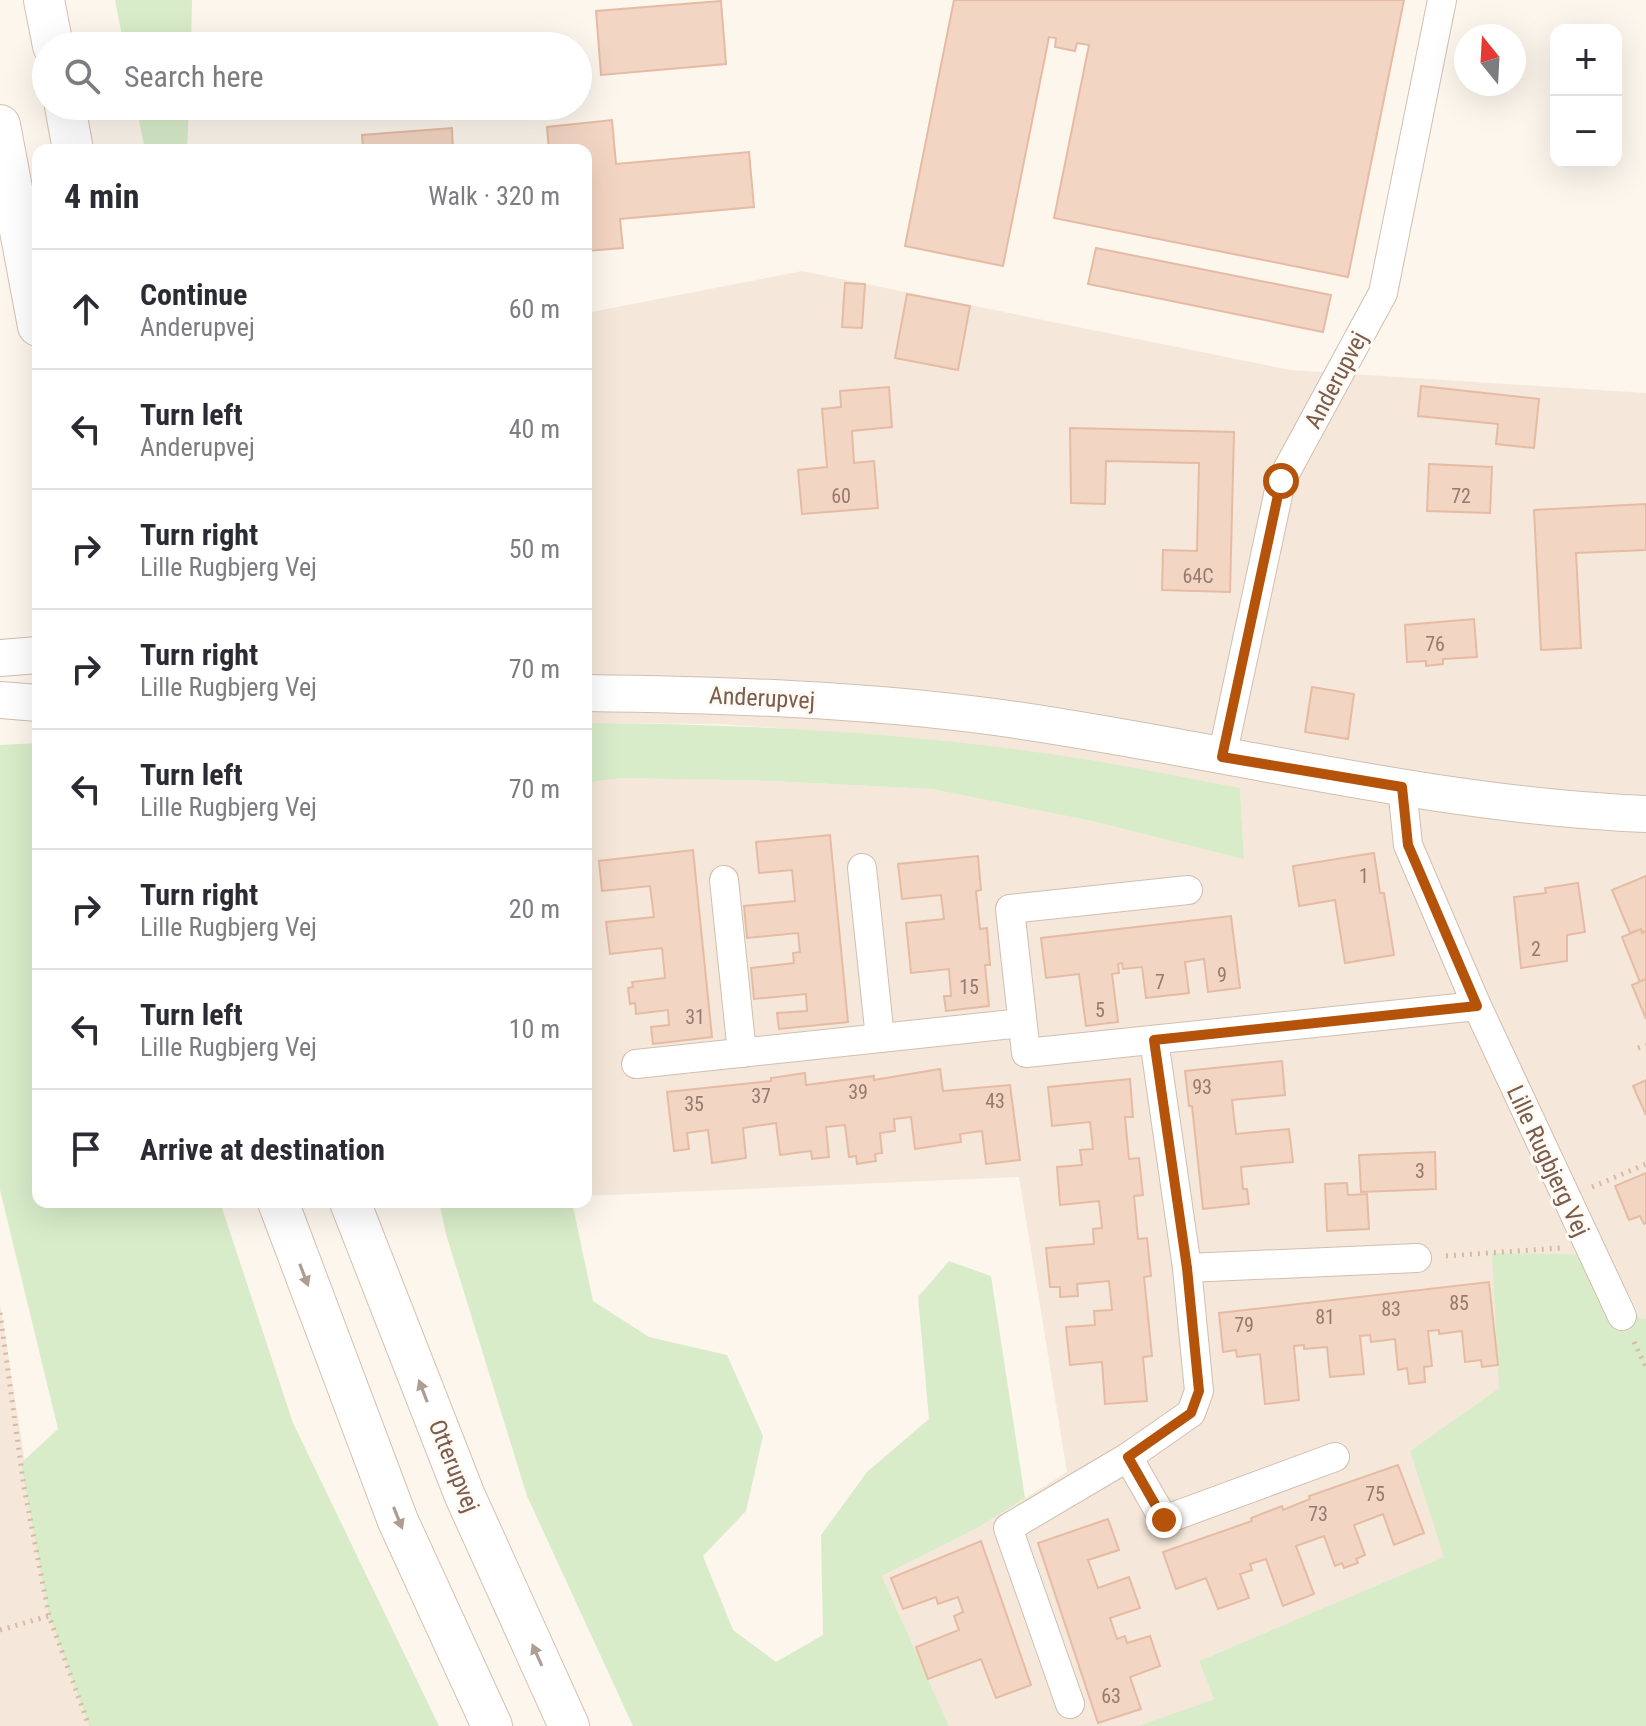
<!DOCTYPE html>
<meta charset="utf-8">
<style>
body{margin:0;font-family:"Roboto Condensed",sans-serif;background:#f2f2f3;color:#2b2b33}
.controls{position:absolute;right:24px;top:24px;display:grid;overflow:hidden;border-radius:16px;box-shadow:0 8px 32px #0002}
.controls button{width:72px;height:72px;display:grid;place-items:center;padding:0;border:0;border-bottom:2px solid #e1e1e2;background:#fff;color:#2b2b33;font:40px sans-serif}
.compass{position:absolute;left:1454px;top:24px;width:72px;height:72px;border-radius:50%;background:#fff;box-shadow:0 8px 32px #0002;rotate:342deg}
.stop{position:absolute;width:24px;height:24px;margin:-18px;border:6px solid #b45309;border-radius:50%;background:#fff}
.stop.end{background:#b45309;border-color:#fff;box-shadow:0 2px 8px #0008}
.list{margin:0;padding:0;list-style:none}
h2{display:flex;justify-content:space-between;align-items:center;height:104px;margin:0;padding:0 32px;font-size:34px}
h2 small{font-size:26px;font-weight:400;color:#7c7c81}
.list li{display:grid;grid-template-columns:52px 1fr auto;gap:24px;align-items:center;box-sizing:border-box;height:120px;padding:0 32px;border-top:2px solid #e1e1e2}
.list b{display:block;font-size:30px;white-space:nowrap}
.list p{margin:0;font-size:26px;white-space:nowrap;color:#7c7c81}
.list em{font-size:26px;font-style:normal;color:#7c7c81}
.icon{flex:none;width:44px;height:44px;fill:none;stroke:currentColor;stroke-width:2;stroke-linecap:round;stroke-linejoin:round}
.map{position:relative;flex:none;width:1646px;height:1726px;overflow:hidden}
.search{position:absolute;background:#fff;box-shadow:0 8px 32px #0002;left:32px;top:32px;width:560px;height:88px;display:flex;align-items:center;gap:20px;box-sizing:border-box;padding:0 28px;border-radius:44px;color:#7c7c81;font-size:30px}
.panel{position:absolute;background:#fff;box-shadow:0 8px 32px #0002;left:32px;top:144px;width:560px;height:1064px;border-radius:16px}
.map>svg:first-child{display:block}
.residential{fill:#f5e8da}
.green{fill:#d8ecc9}
.building{fill:#f3d5c3;stroke:#e6bba3;stroke-width:2}
.lines{fill:none;stroke-linecap:round;stroke-linejoin:round}
.minor-casing{stroke:#d1beb0;stroke-width:30}
.tertiary-casing{stroke:#d1beb0;stroke-width:38}
.secondary-casing{stroke:#d6c0b0;stroke-width:42}
.path{stroke:#d9b8a5;stroke-width:5;stroke-dasharray:2 6;stroke-linecap:butt}
.minor{stroke:#fff;stroke-width:28}
.tertiary{stroke:#fff;stroke-width:36}
.secondary{stroke:#fff;stroke-width:40}
.oneway{fill:#af9d94}
.route{stroke:#b45309;stroke-width:10}
.labels{text-anchor:middle;dominant-baseline:central;stroke-width:6;stroke-linejoin:round;paint-order:stroke}
.number-label{font-size:20px;fill:#987a6a}
.street-label{font-size:24px;fill:#7a5c4d;stroke:#fffaf3}
</style>
<div class="map">
<svg width="1646" height="1726" viewBox="0 0 1646 1726">
<rect width="100%" height="100%" fill="#fdf6ec"/>
<g class="residential">
<path d="M802 271 1290 370 1646 393V1319L1641 1318 1607 1255 1499 1388 1410 1451 1445 1557 1199 1661 1214 1699 1138 1726H949L882 1576 979 1527 1067 1472 1019 1177 586 1196V783L620 778 771 781 931 789 1092 821 1244 858 1240 789 1105 763 902 737 719 724 586 723V313Z"/>
<path d="M0 1303 49 1616 89 1726H0Z"/>
</g>
<g class="green">
<path d="M115 0H192L191 46H124Z"/>
<path d="M136 106H189L187 150H145Z"/>
<path d="M586 723C754 724 924 733 1090 760 1140 768 1190 779 1240 788L1244 859 1092 821 931 789 771 781 620 778 586 783Z"/>
<path d="M38 743V1202H220L293 1423 439 1726H89L49 1616 21 1463 58 1429 0 1190V745Z"/>
<path d="M439 1202H572L593 1301 649 1337 727 1355 763 1436 746 1511 703 1556 733 1630 776 1662 823 1635 821 1535 867 1472 929 1419 918 1297 949 1261 991 1276 1025 1498 979 1527 882 1576 949 1726H633L527 1496 446 1234Z"/>
<path d="M1492 1253 1607 1255 1640 1318 1646 1319V1726H1138L1214 1699 1199 1661 1444 1557 1410 1451 1499 1388Z"/>
</g>
<g class="building">
<path d="M954 0H1404L1348 277 1054 218 1089 45 1077 43 1075 51 1055 47 1056 38 1049 37 1003 266 905 246Z"/>
<path d="M721 1 726 64 601 75 596 11Z"/>
<path d="M612 120 616 164 749 152 754 207 620 219 623 248 586 251V150H546H549L547 127Z"/>
<path d="M452 128 453 150H363L362 135Z"/>
<path d="M1096 248 1331 295 1323 332 1088 284Z"/>
<path d="M845 283 865 284 862 328 842 327Z"/>
<path d="M907 294 970 306 958 370 895 358Z"/>
<path d="M1421 386 1539 399 1534 448 1496 444 1498 424 1418 416Z"/>
<path d="M889 387 892 427 852 431 854 463 874 461 878 508 802 514 798 470 827 467 822 409 841 407 840 391Z"/>
<path d="M1070 428 1234 432 1230 592 1162 590 1163 550 1197 551 1199 463 1106 461 1105 504 1071 503Z"/>
<path d="M1429 464 1492 467 1490 513 1427 511Z"/>
<path d="M1646 504V550L1576 553 1581 648 1541 650 1534 510Z"/>
<path d="M1474 619 1477 657 1443 659V664L1426 666V661L1407 662 1405 625Z"/>
<path d="M1312 687 1354 694 1348 739 1305 732Z"/>
<path d="M830 835 848 1022 779 1029 777 1013 807 1011 806 994 754 999 751 968 794 963 793 953 800 952 798 933 747 938 744 906 795 901 792 870 759 873 756 842Z"/>
<path d="M693 850 712 1037 653 1044 651 1027 669 1025 668 1010 636 1014 635 1003 630 1004 628 988 633 987 632 982 665 978 662 948 610 954 606 922 654 917 650 886 602 891 599 861Z"/>
<path d="M1374 853 1380 893H1384L1394 955 1345 963 1335 900 1299 906 1293 866Z"/>
<path d="M978 856 981 890 976 891 980 929 987 928 990 965H985L989 1006 946 1011 944 996H951L949 969 911 973 906 923 944 919 941 895 902 899 898 864Z"/>
<path d="M1646 876V931L1642 933 1641 929 1630 933 1612 890Z"/>
<path d="M1578 883 1585 932 1567 935V961L1521 968 1514 897 1546 893 1545 888Z"/>
<path d="M1231 916 1240 988 1208 992 1204 959 1185 962 1189 993 1146 998 1142 967 1123 969 1122 963 1118 964 1119 973 1112 974 1118 1022 1086 1026 1079 974 1046 978 1041 938Z"/>
<path d="M1641 929 1642 933 1646 931V979L1640 982 1622 937Z"/>
<path d="M1646 979V1019L1632 985Z"/>
<path d="M1282 1061 1285 1095 1232 1100 1236 1134 1289 1129 1293 1162 1241 1167 1243 1189H1247L1249 1204 1203 1209 1192 1106H1189L1185 1071Z"/>
<path d="M940 1069 943 1091 1010 1085 1020 1160 986 1164 982 1131 960 1134 961 1142 915 1149 911 1117 894 1119 895 1131 880 1133 882 1153 875 1154 876 1161 857 1164 856 1156 849 1157 845 1125 826 1127 829 1157 812 1159 811 1151 780 1155 776 1123 743 1128 746 1158 712 1163 708 1130 687 1133 689 1149 674 1151 667 1092 771 1081V1078L805 1073 806 1085 874 1076V1080Z"/>
<path d="M1130 1079 1133 1117H1125L1129 1159 1139 1158 1143 1195 1134 1196 1138 1239 1147 1238 1151 1276 1144 1277 1152 1356 1143 1357 1147 1401 1105 1404 1102 1362 1070 1365 1066 1327 1095 1325 1094 1311 1112 1310 1109 1281 1077 1284 1078 1296 1060 1297V1287H1050L1046 1248 1094 1244 1093 1229 1102 1228 1099 1201 1060 1205 1057 1167 1082 1165 1080 1150 1093 1149 1090 1122 1052 1126 1048 1087Z"/>
<path d="M1646 1080V1115L1633 1086Z"/>
<path d="M1435 1152 1436 1189 1361 1192 1359 1155Z"/>
<path d="M1646 1173V1223L1644 1224 1640 1216 1629 1220 1615 1186Z"/>
<path d="M1347 1183 1348 1195 1367 1194 1369 1229 1327 1231 1325 1184Z"/>
<path d="M1489 1282 1498 1365 1482 1367 1481 1360 1465 1362 1462 1331 1439 1334V1330L1428 1331 1432 1366 1424 1367 1425 1382 1409 1384 1407 1368 1398 1370 1395 1339 1371 1342 1370 1335 1360 1336 1364 1374 1330 1377 1327 1347 1304 1349V1345L1294 1346 1299 1400 1265 1404 1260 1354 1237 1357 1236 1350 1223 1352 1219 1313Z"/>
<path d="M1398 1465 1424 1533 1394 1545 1383 1514 1354 1525 1365 1555 1356 1559 1358 1563 1344 1568 1342 1563 1335 1566 1324 1536 1296 1546 1314 1594 1283 1606 1266 1559 1250 1564 1252 1570 1240 1574 1249 1598 1218 1609 1206 1578 1176 1589 1163 1552 1252 1521 1251 1518 1282 1506 1283 1510 1310 1499 1309 1496Z"/>
<path d="M1108 1519 1119 1550 1088 1560 1098 1588 1129 1577 1140 1608 1110 1618 1117 1639 1125 1636 1127 1643 1150 1636 1160 1666 1130 1677 1141 1709 1098 1723 1038 1543Z"/>
<path d="M981 1541 1031 1685 996 1698 981 1659 928 1679 916 1647 959 1630 954 1616 963 1612 958 1597 938 1604 936 1597 903 1609 891 1578Z"/>
</g>
<g class="lines">
<defs>
<g id="minor">
<path d="M1222 757 1281 481 1383 293 1442 0"/>
<path d="M1402 787 1408 845 1477 1006 1622 1316"/>
<path d="M862 868 880 1038"/>
<path d="M724 880 742 1053"/>
<path d="M1188 890 1010 909 1026 1053 1477 1006"/>
<path d="M636 1064 1022 1023"/>
<path d="M1187 1268 1417 1258"/>
<path d="M1128 1457 1164 1520 1335 1457"/>
<path d="M1070 1704 1008 1528 1128 1457 1191 1413 1199 1391 1187 1268 1154 1040"/>
</g>
<g id="tertiary">
<path d="M0 658 38 655"/>
<path d="M586 693C725 695 864 699 1002 718 1216 748 1428 805 1646 814"/>
<path d="M0 700 38 703"/>
</g>
<g id="secondary">
<path d="M44 0 53 46"/>
<path d="M65 106 73 150"/>
<path d="M0 125 38 326"/>
<path d="M278 1202 398 1521 492 1726"/>
<path d="M350 1202 465 1496 569 1726"/>
</g>
</defs>
<use href="#minor" class="minor-casing"/>
<use href="#tertiary" class="tertiary-casing"/>
<use href="#secondary" class="secondary-casing"/>
<g class="path">
<path d="M1638 1048 1646 1045"/>
<path d="M1592 1187 1646 1164"/>
<path d="M1446 1256 1560 1248"/>
<path d="M0 1313 24 1487 49 1616 89 1726"/>
<path d="M1634 1342 1646 1367"/>
<path d="M0 1630 49 1616"/>
</g>
<use href="#minor" class="minor"/>
<use href="#tertiary" class="tertiary"/>
<use href="#secondary" class="secondary"/>
</g>
<defs><path id="oneway-solid" d="M-6-.8H1V-3.2L6.5 0L1 3.2V.8H-6Z" transform="scale(2)"/></defs>
<g class="oneway">
<use href="#oneway-solid" transform="translate(304 1275) rotate(69)"/>
<use href="#oneway-solid" transform="translate(423 1391) rotate(-111)"/>
<use href="#oneway-solid" transform="translate(398 1518) rotate(68)"/>
<use href="#oneway-solid" transform="translate(537 1655) rotate(-114)"/>
</g>
<g class="lines">
<path class="route" d="M1164 1520 1128 1457 1191 1413 1199 1391 1187 1268 1154 1040 1477 1006 1408 845 1402 787 1222 757 1281 481"/>
</g>
<g class="labels">
<g class="number-label">
<text x="841" y="496">60</text>
<text x="1461" y="496">72</text>
<text x="1198" y="576">64C</text>
<text x="1435" y="644">76</text>
<text x="1364" y="876">1</text>
<text x="1536" y="949">2</text>
<text x="1222" y="975">9</text>
<text x="1160" y="982">7</text>
<text x="969" y="987">15</text>
<text x="1100" y="1010">5</text>
<text x="695" y="1017">31</text>
<text x="1202" y="1087">93</text>
<text x="858" y="1092">39</text>
<text x="761" y="1096">37</text>
<text x="995" y="1101">43</text>
<text x="694" y="1104">35</text>
<text x="1420" y="1171">3</text>
<text x="1459" y="1303">85</text>
<text x="1391" y="1309">83</text>
<text x="1325" y="1317">81</text>
<text x="1244" y="1325">79</text>
<text x="1375" y="1494">75</text>
<text x="1318" y="1514">73</text>
<text x="1111" y="1696">63</text>
</g>
<g class="street-label">
<text transform="translate(1336 380) rotate(-62)">Anderupvej</text>
<text transform="translate(762 698) rotate(3)">Anderupvej</text>
<text transform="translate(1548 1161) rotate(65)">Lille Rugbjerg Vej</text>
<text transform="translate(454 1466) rotate(68)">Otterupvej</text>
</g>
</g>
</svg>
<div class="controls">
<button>+</button>
<button>−</button>
</div>
<svg class="compass" viewBox="-18 -18 36 36"><path d="M0-13l5 13h-10z" fill="#e53935"/><path d="M0 13l5-13h-10z" fill="#7c7c81"/></svg>
<div class="stop" style="left:1281px;top:481px"></div>
<div class="stop end" style="left:1164px;top:1520px"></div>
<div class="search"><svg class="icon" aria-label="search" viewBox="0 0 24 24"><circle cx="10" cy="10" r="6"/><path d="M15 15l6 6"/></svg>Search here</div>
<section class="panel">
<h2>4 min<small>Walk · 320 m</small></h2>
<ul class="list">
<li><svg class="icon" aria-label="ahead" viewBox="0 0 24 24"><path d="M12 20V5M6 11l6-6 6 6"/></svg><div><b>Continue</b><p>Anderupvej</p></div><em>60 m</em></li>
<li><svg class="icon" aria-label="left" viewBox="0 0 24 24"><path d="M17 20v-9H6M10 6l-5 5 5 5"/></svg><div><b>Turn left</b><p>Anderupvej</p></div><em>40 m</em></li>
<li><svg class="icon" aria-label="right" viewBox="0 0 24 24"><path d="M7 20v-9h11M14 6l5 5-5 5"/></svg><div><b>Turn right</b><p>Lille Rugbjerg Vej</p></div><em>50 m</em></li>
<li><svg class="icon" aria-label="right" viewBox="0 0 24 24"><path d="M7 20v-9h11M14 6l5 5-5 5"/></svg><div><b>Turn right</b><p>Lille Rugbjerg Vej</p></div><em>70 m</em></li>
<li><svg class="icon" aria-label="left" viewBox="0 0 24 24"><path d="M17 20v-9H6M10 6l-5 5 5 5"/></svg><div><b>Turn left</b><p>Lille Rugbjerg Vej</p></div><em>70 m</em></li>
<li><svg class="icon" aria-label="right" viewBox="0 0 24 24"><path d="M7 20v-9h11M14 6l5 5-5 5"/></svg><div><b>Turn right</b><p>Lille Rugbjerg Vej</p></div><em>20 m</em></li>
<li><svg class="icon" aria-label="left" viewBox="0 0 24 24"><path d="M17 20v-9H6M10 6l-5 5 5 5"/></svg><div><b>Turn left</b><p>Lille Rugbjerg Vej</p></div><em>10 m</em></li>
<li><svg class="icon" aria-label="arrive" viewBox="0 0 24 24"><path d="M6 21V4h12l-3 4 3 4H6"/></svg><div><b>Arrive at destination</b></div></li>
</ul>
</section>
</div>
